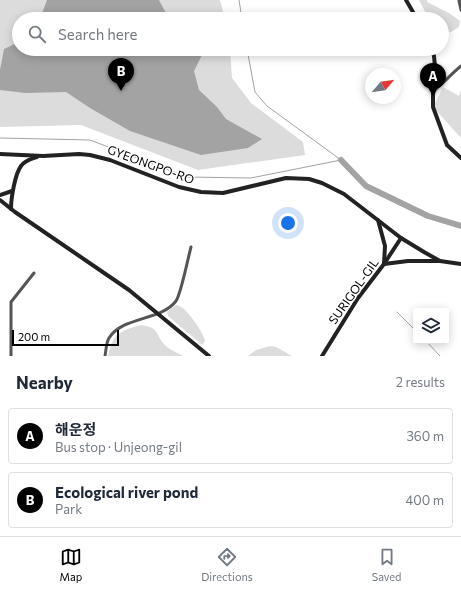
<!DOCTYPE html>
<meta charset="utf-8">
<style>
body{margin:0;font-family:Commissioner,"Noto Sans KR",sans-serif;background:#f6f6f7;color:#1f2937}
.controls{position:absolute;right:12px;bottom:12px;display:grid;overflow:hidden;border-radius:4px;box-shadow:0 2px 10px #0003}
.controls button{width:36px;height:36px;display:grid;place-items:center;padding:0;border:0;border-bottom:1px solid #e0e1e3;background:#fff;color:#1f2937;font:20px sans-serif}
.compass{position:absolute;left:365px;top:68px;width:36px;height:36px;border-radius:50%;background:#fff;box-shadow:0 2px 10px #0003;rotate:61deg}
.scale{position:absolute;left:12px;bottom:10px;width:107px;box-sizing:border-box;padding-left:4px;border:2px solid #000;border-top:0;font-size:11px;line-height:14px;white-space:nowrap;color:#000;-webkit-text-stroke:3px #fff;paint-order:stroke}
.you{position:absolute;left:288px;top:223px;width:14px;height:14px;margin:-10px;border:3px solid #fff;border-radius:50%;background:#1a73e8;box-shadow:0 0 0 6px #1a73e833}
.badge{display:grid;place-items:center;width:26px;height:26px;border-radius:50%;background:#000;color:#fff;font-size:13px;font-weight:700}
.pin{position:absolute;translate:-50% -33px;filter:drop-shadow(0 1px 2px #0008)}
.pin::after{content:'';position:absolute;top:21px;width:14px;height:12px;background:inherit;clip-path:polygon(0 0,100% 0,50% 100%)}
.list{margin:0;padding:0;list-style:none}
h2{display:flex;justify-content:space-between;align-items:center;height:52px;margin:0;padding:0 16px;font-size:17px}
h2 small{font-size:13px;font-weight:400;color:#747a83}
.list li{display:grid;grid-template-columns:26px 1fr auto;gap:12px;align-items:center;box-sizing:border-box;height:56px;margin:0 8px 8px;padding:0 8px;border:1px solid #e0e1e3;border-radius:4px}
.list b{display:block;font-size:15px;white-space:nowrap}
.list p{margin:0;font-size:13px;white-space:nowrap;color:#747a83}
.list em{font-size:13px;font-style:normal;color:#747a83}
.icon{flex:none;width:22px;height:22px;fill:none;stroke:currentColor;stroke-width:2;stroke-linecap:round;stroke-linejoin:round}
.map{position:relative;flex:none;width:461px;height:356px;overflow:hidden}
.search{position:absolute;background:#fff;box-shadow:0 2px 10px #0003;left:12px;right:12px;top:12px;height:44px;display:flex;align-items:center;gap:10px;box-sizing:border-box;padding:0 14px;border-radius:22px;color:#747a83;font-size:15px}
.sheet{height:180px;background:#fff}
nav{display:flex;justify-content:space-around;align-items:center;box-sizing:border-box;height:56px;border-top:1px solid #e0e1e3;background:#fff;font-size:11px;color:#747a83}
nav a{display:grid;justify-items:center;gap:2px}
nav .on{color:#000}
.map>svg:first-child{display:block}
.green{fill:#dcdcdc}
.water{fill:#a3a3a3}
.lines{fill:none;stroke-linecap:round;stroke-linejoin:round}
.stream{stroke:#a3a3a3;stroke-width:1}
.river{stroke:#a3a3a3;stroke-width:6}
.street{stroke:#555;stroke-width:3}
.secondary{stroke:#222;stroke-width:4}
.labels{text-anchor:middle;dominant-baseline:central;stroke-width:3;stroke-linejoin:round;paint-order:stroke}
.street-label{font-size:12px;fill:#000;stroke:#fff}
</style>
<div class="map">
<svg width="461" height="356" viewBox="0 0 461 356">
<rect width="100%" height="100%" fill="#fff"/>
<g class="green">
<path d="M0 0H220L225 19H19V49H230L232 78 251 103 303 142 305 155 198 170 81 125 0 127Z"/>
<path d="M419 0H427V2L449 13 460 21 459 27 451 32 442 34V19H429Z"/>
<path d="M443 87 459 96 461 90V138L433 107Z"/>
<path d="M176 305C185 305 203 332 205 341L203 344H201L168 316 167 312Z"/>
<path d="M141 325C161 329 153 331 164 344 168 349 177 353 183 356H108C113 333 120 331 141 325Z"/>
<path d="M270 346 276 347 292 356H248L256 350Z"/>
</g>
<g class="water">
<path d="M47 0H159L169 19H40Z"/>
<path d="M19 42V49H195L202 55 194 71 199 90 217 107 226 119 262 139 248 148 201 155 130 131 90 108 66 92 25 93 0 90V70L4 49Z"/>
</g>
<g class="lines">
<g class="stream">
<path d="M239 0 242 19"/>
<path d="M247 49 255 92 267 106 341 160"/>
<path d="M0 138 90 140 187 177 251 178 341 160"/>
<path d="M397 312 416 331"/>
<path d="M426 341 440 356"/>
</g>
<path class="river" d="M341 160 366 186 428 216 461 226"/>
<g class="street">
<path d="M461 0 459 1 461 10"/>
<path d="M433 91C444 83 451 74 461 66"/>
<path d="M11 356V302L34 273"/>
<path d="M105 356C106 351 106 343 109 338 123 316 161 321 176 301 181 294 188 258 191 247"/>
</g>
<g class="secondary">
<path d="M406 0 417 19"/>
<path d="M431 49 434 56 436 78 433 94V107L447 145 461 158"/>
<path d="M0 154 43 156 79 154 90 155 110 160 179 187 201 192 223 193 286 178 309 179 322 183 344 194 401 238 424 252 440 261 461 264"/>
<path d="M0 195 12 191"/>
<path d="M0 200 15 212 129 290 209 356"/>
<path d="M11 209C11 198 15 174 21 166 24 161 31 159 37 157"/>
<path d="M378 220 385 246 384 264 408 261H440"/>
<path d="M322 356 358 298 384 264 401 238"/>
</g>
</g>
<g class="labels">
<g class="street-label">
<text transform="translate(151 164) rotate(20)">GYEONGPO-RO</text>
<text transform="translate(353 291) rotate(-55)">SURIGOL-GIL</text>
</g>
</g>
</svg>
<div class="controls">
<button><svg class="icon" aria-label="layers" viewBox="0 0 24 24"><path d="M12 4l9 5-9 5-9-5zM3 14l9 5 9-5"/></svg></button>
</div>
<svg class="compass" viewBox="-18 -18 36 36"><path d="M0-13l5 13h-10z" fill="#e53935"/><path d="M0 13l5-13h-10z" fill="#747a83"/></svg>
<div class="scale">200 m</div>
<div class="you"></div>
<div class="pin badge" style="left:433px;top:96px">A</div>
<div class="pin badge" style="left:121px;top:91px">B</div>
<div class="search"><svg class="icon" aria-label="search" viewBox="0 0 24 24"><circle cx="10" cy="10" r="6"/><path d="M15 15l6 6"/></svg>Search here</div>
</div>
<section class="sheet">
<h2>Nearby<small>2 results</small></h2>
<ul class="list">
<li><span class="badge">A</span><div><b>해운정</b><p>Bus stop · Unjeong-gil</p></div><em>360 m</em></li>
<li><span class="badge">B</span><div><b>Ecological river pond</b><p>Park</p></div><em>400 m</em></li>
</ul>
</section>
<nav>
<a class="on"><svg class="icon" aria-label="map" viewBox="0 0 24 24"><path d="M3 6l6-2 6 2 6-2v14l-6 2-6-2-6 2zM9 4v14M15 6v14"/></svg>Map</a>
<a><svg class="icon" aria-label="directions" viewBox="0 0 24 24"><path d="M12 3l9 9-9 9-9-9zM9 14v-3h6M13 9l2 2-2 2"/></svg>Directions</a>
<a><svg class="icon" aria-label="saved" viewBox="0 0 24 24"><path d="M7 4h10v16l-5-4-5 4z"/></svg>Saved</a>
</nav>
